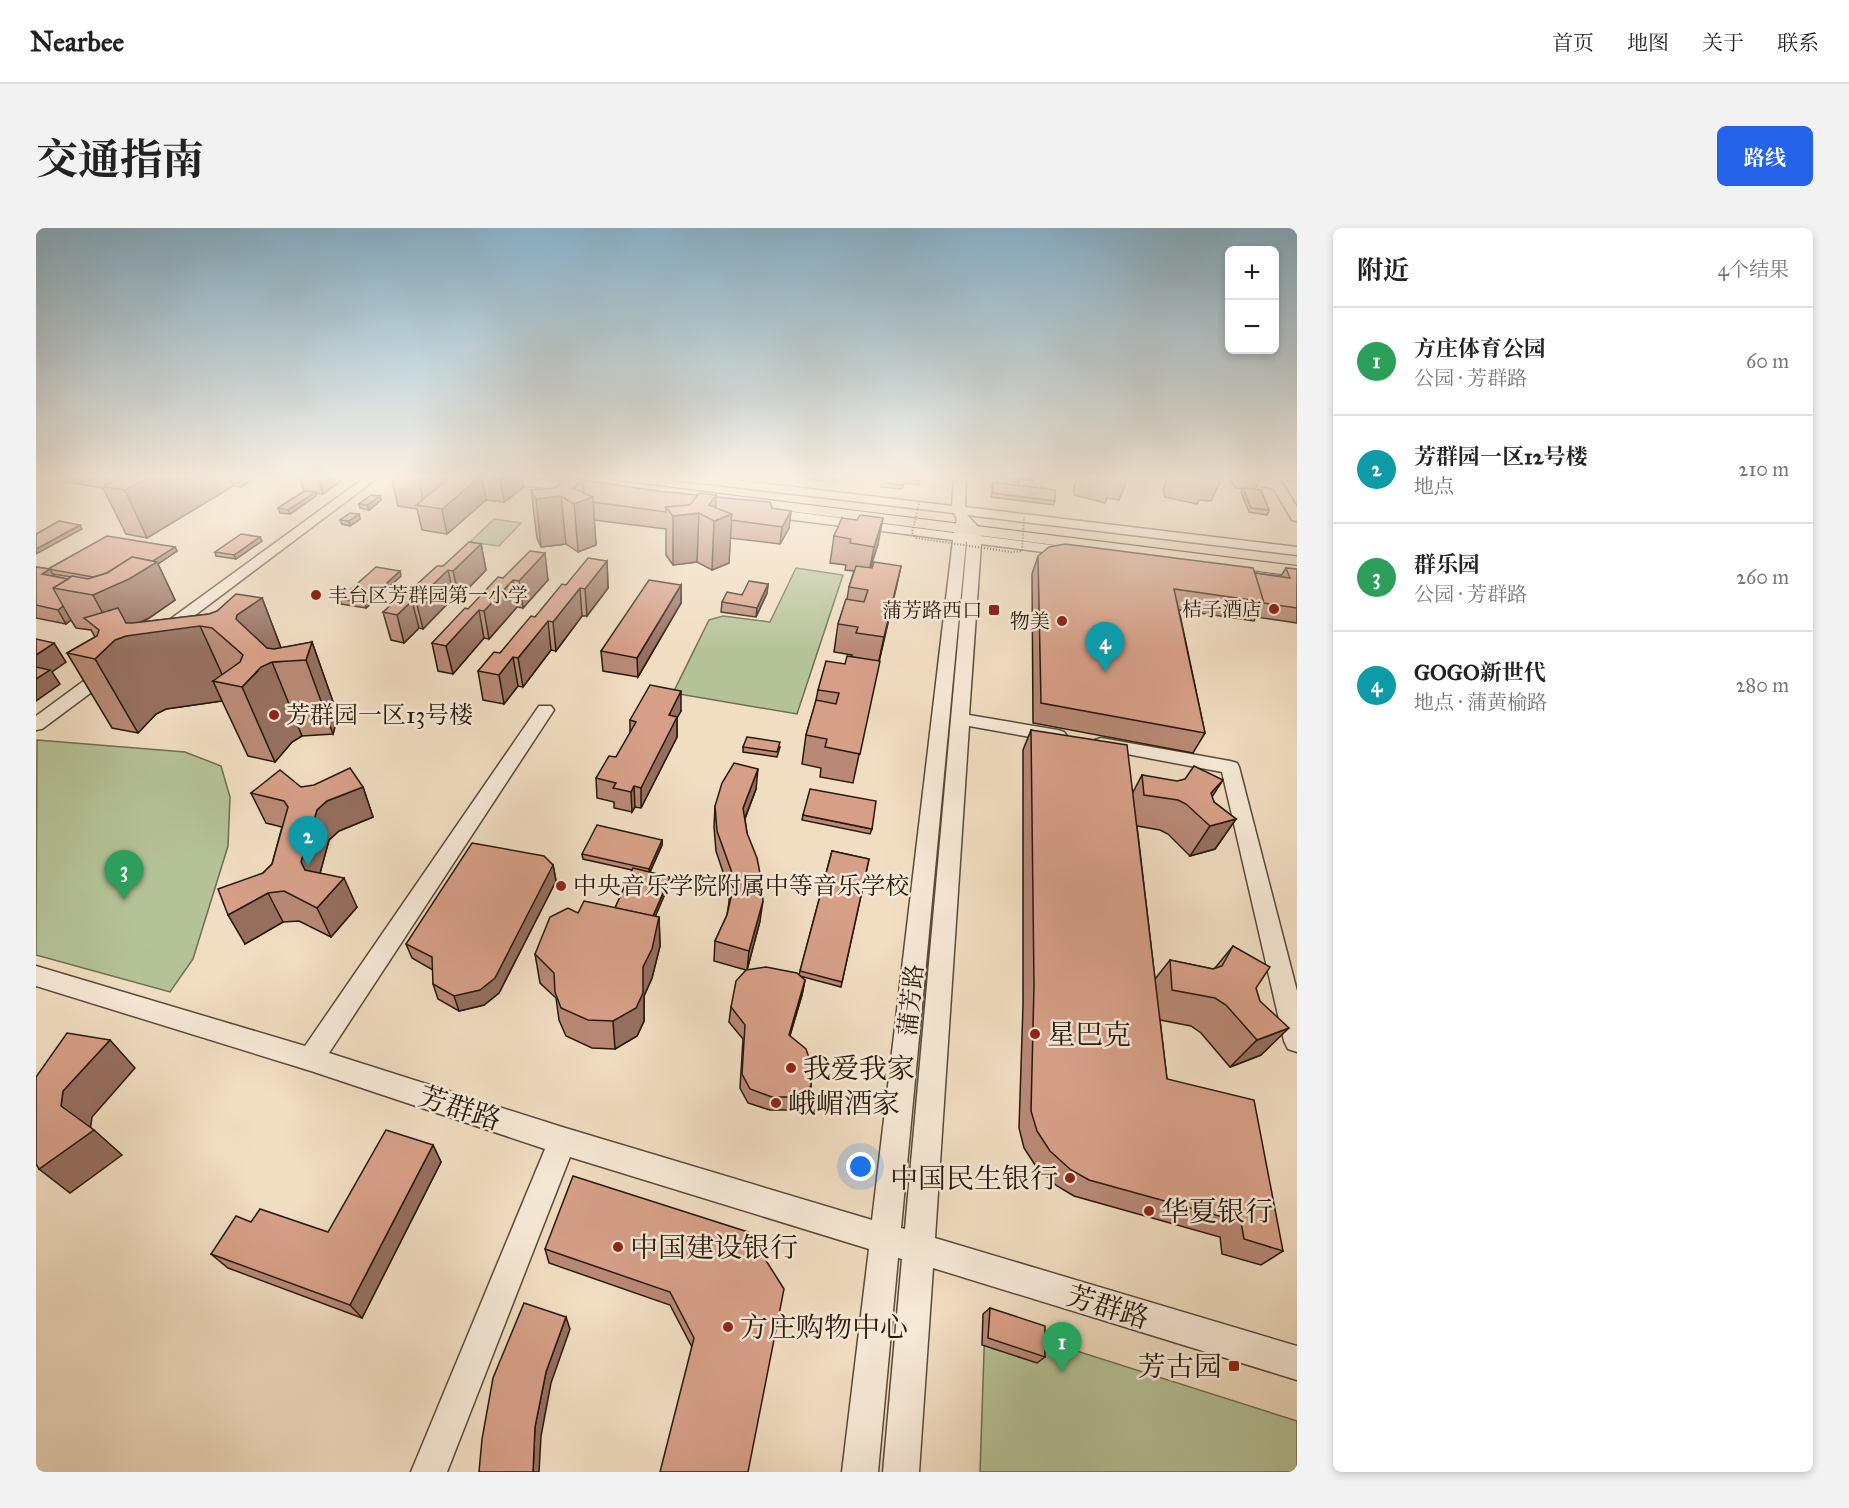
<!DOCTYPE html>
<html lang="zh">
<meta charset="utf-8">
<style>
body{margin:0;font-family:"IM FELL Great Primer","Noto Serif SC",serif;background:#f2f2f2;color:#222}
.controls{position:absolute;right:18px;top:18px;display:grid;overflow:hidden;border-radius:9px;box-shadow:0 3px 9px #0003}
.controls button{width:54px;height:54px;display:grid;place-items:center;padding:0;border:0;border-bottom:2px solid #e0e0e0;background:#fff;color:#222;font:30px sans-serif}
.you{position:absolute;left:825px;top:939px;width:21px;height:21px;margin:-15px;border:4px solid #fff;border-radius:50%;background:#1a73e8;box-shadow:0 0 0 9px #1a73e833}
.badge{display:grid;place-items:center;width:39px;height:39px;border-radius:50%;background:#2563eb;color:#fff;font-size:20px;font-weight:700}
.pin{position:absolute;translate:-50% -50px;filter:drop-shadow(0 2px 3px #0008)}
.pin::after{content:'';position:absolute;top:32px;width:21px;height:18px;background:inherit;clip-path:polygon(0 0,100% 0,50% 100%)}
.list{margin:0;padding:0;list-style:none}
h2{display:flex;justify-content:space-between;align-items:center;height:78px;margin:0;padding:0 24px;font-size:26px}
h2 small{font-size:20px;font-weight:400;color:#767676}
.list li{display:grid;grid-template-columns:39px 1fr auto;gap:18px;align-items:center;box-sizing:border-box;height:108px;padding:0 24px;border-top:2px solid #e0e0e0}
.list b{display:block;font-size:22px;white-space:nowrap}
.list p{margin:0;font-size:20px;white-space:nowrap;color:#767676}
.list em{font-size:20px;font-style:normal;color:#767676}
.map{position:relative;flex:none;width:1261px;height:1244px;overflow:hidden;border-radius:9px}
header{display:flex;align-items:center;gap:36px;box-sizing:border-box;height:84px;padding:0 30px;background:#fff;border-bottom:2px solid #e0e0e0}
header strong{font-size:28px}
nav{display:flex;gap:33px;margin-inline-start:auto;font-size:21px}
.intro{display:flex;align-items:center;justify-content:space-between;box-sizing:border-box;height:144px;padding:0 36px}
h1{margin:0;font-size:42px}
.button{padding:15px 27px;border-radius:9px;background:#2563eb;color:#fff;font-size:21px;font-weight:700}
main{display:flex;gap:36px;padding:0 36px}
aside{flex:1;background:#fff;border-radius:9px;box-shadow:0 3px 9px #0003}
.map>svg:first-child{display:block}
.green{fill:#b5c297;stroke:#6d6e51;stroke-width:1.5}
.lines{fill:none;stroke-linecap:round;stroke-linejoin:round}
.minor-casing{stroke:#584a38;stroke-width:3}
.major-casing{stroke:#25190b;stroke-width:2}
.minor{fill:#f6e9d7;fill-rule:evenodd}
.major{fill:#f1ddc1;fill-rule:evenodd}
.path-bridge{stroke:#25190b;stroke-width:2;stroke-dasharray:1 2;stroke-linecap:butt}
.wall{fill:#b98975;stroke:#25190b;stroke-width:1.5;fill-rule:evenodd}
.shaded-wall{fill:#966f5f;stroke:#25190b;stroke-width:1.5}
.building{fill:#d79f88;stroke:#25190b;stroke-width:1.5}
.poi-dot{fill:#8f2418;stroke:#f6e9d7;stroke-width:2}
.labels{text-anchor:middle;dominant-baseline:central;stroke-width:5;stroke-linejoin:round;paint-order:stroke}
.far-poi-label{font-size:20px;fill:#25190b;stroke:#f6e9d7;text-anchor:end}
.poi-label{font-size:24px;fill:#25190b;stroke:#f6e9d7;text-anchor:start}
.street-label{font-size:24px;fill:#25190b;stroke:#f6e9d7}
.near-poi-label{font-size:28px;fill:#25190b;stroke:#f6e9d7;text-anchor:start}
.near-street-label{font-size:28px;fill:#25190b;stroke:#f6e9d7}
</style>
<header>
<strong>Nearbee</strong>
<nav><a>首页</a><a>地图</a><a>关于</a><a>联系</a></nav>
</header>
<div class="intro"><h1>交通指南</h1><a class="button">路线</a></div>
<main>
<div class="map">
<svg width="1261" height="1244" viewBox="0 0 1261 1244">
<rect width="100%" height="100%" fill="#f1ddc1"/>
<filter id="stains"><feTurbulence type="fractalNoise" baseFrequency=".00333" numOctaves="4"/><feColorMatrix values="0 0 0 0 .2 0 0 0 0 .09 0 0 0 0 .02 0 0 0 .5 -.17"/></filter>
<radialGradient id="worn" r=".72"><stop offset=".6" stop-color="#630" stop-opacity="0"/><stop offset="1" stop-color="#630" stop-opacity=".3"/></radialGradient>
<g class="green">
<path d="M458 291 485 295 463 318 434 314Z"/>
<path d="M760 340 807 347 761 486 637 465 673 392 687 388 734 394Z"/>
<path d="M1 512 149 524 185 538 194 569 192 618 157 731 134 764 0 727Z"/>
<path d="M949 1094 1261 1193V1244H944Z"/>
</g>
<g class="lines">
<defs>
<g id="minor">
<path d="M331 248H344L130 409H118L116 406 118 403Z"/>
<path d="M438 248H469L550 257 556 261 550 265 444 252Z"/>
<path d="M633 248H665L916 278 918 248H930L929 279 1261 319V327L931 287 946 303 945 308 1038 320 1045 324 1038 328 945 316 933 487 1022 502 1028 504 1031 508 1028 512 1022 514 933 498 899 1010 1261 1118V1152L897 1040 883 1244H847L866 1031 862 1030 842 1244H806L833 1021 534 929 411 1244H375L509 921 275 843 0 758V738L269 818 503 478H515L518 482 293 825 526 899 836 992 917 312 727 288 721 284 727 280 918 305 921 291 918 285 639 252ZM930 314H931L869 1001 865 1000Z"/>
<path d="M1215 248H1227L1229 251 1246 255 1261 279V293L1256 292 1238 261 1221 257Z"/>
<path d="M1240 248H1261V253L1246 252Z"/>
<path d="M74 437 80 438 82 442 80 446 6 501 0 502V488L68 438Z"/>
<path d="M1065 510 1194 533 1201 535 1203 539 1261 763V824L1252 821 1248 813 1186 544 1059 520 1056 516 1059 512Z"/>
</g>
<path id="major" d="M503 248H541L1261 338V348L510 252Z"/>
</defs>
<use href="#minor" class="minor-casing"/>
<use href="#major" class="major-casing"/>
<use href="#minor" class="minor"/>
<use href="#major" class="major"/>
<path class="path-bridge" d="M883 276 876 305 880 310 975 324 986 323 988 289"/>
</g>
<g class="wall">
<path d="M28 248H222L205 259 197 258 111 310 90 306 67 260 31 254Z"/>
<path d="M263 248H312L287 266 279 265 280 268 254 286 244 285 242 280 268 263Z"/>
<path d="M355 248H486L487 260 468 274 450 272 411 306 386 302 381 281 362 278Z"/>
<path d="M747 248H803L800 254Z"/>
<path d="M835 248H885L883 257 868 255 866 261 845 259 846 252 835 251Z"/>
<path d="M954 248H998L997 253 984 251 983 255Z"/>
<path d="M1042 248H1093L1083 272 1071 270 1069 275 1038 267V259Z"/>
<path d="M1132 248H1187L1175 273 1163 272 1161 276 1129 269 1127 261Z"/>
<path d="M1193 248H1224L1225 249 1219 262 1233 282 1231 287 1213 284 1205 264 1207 261 1199 260Z"/>
<path d="M957 254 1019 273 1018 277 955 269Z"/>
<path d="M495 262 629 264 661 267H680V269L736 280 753 300 744 316 694 310 693 335 676 342 661 334 637 337 630 327V301L558 292 560 317 542 324 530 316 505 319 501 310Z"/>
<path d="M344 268 345 272 333 282 324 280 323 276Z"/>
<path d="M323 286 324 291 314 298 306 296 304 292Z"/>
<path d="M806 290 842 316 834 340 865 338 843 433 817 555 784 549 785 540 766 536 770 507 779 477 782 462 809 436 816 427 798 424 802 396 811 371 813 359 818 343 809 342 810 337 794 335 798 308Z"/>
<path d="M226 313 200 331 180 328 179 324Z"/>
<path d="M445 316 450 342 423 370 418 369 387 401 383 400 368 415 355 412 347 384 407 338Z"/>
<path d="M139 319 141 323 122 336 139 372 113 390 105 394 173 386 226 370 245 420 276 414 302 488 297 506 266 508 256 514 239 534 212 528 186 473 130 481 120 486 102 505 76 500 31 425 59 409 55 402 40 400 35 392 30 396 0 390V339L12 341ZM17 346 35 349 32 351 18 348Z"/>
<path d="M1002 328 1219 345 1245 348 1250 340 1261 341V395L1220 389 1218 393 1143 382 1169 505 1157 525 997 495 996 346Z"/>
<path d="M571 333 572 360 551 388H546L520 423 515 422 487 459 482 458 468 476 447 472 442 443 464 425 530 357Z"/>
<path d="M365 348 330 380 305 376 304 371Z"/>
<path d="M467 350 512 352 487 380 481 379 453 411 448 410 417 446 402 443 396 415Z"/>
<path d="M732 356 731 365 720 389 685 384 686 374Z"/>
<path d="M645 357V375L602 449 567 443 565 423Z"/>
<path d="M645 483 641 490V509L605 580 599 579 596 584 578 580V574L561 570 560 550 580 529 594 505V492Z"/>
<path d="M995 502 1097 564 1106 547 1176 569 1178 574 1200 591 1179 621 1154 628 1132 606 1124 602 1101 598 1119 751 1134 732 1177 741 1179 740 1197 718 1220 760 1225 827 1194 839 1165 805 1155 798 1124 792 1131 851 1247 1023 1225 1037 1186 1026 1184 1009 1038 968 1021 958 1001 940 988 920 983 900 987 777V522Z"/>
<path d="M707 519H744L741 529 707 524Z"/>
<path d="M265 559H327L337 589 303 603 293 612 284 645 321 679 295 709 263 693 247 694 209 716 227 645 236 636 246 599 230 595 215 565Z"/>
<path d="M720 561 709 591 724 693 711 742 763 747 796 623 833 631 805 759 764 748 769 752 766 767 754 807 775 858 772 872 756 882H734L712 875 704 860 707 811 693 794 695 779 710 742 678 733 679 713 691 687 693 674V662L680 623 678 599 679 578Z"/>
<path d="M767 587 836 601 834 606 766 592Z"/>
<path d="M626 612V617L614 644 634 654 619 688 623 689 624 718 616 750 608 768V793L601 808 579 821 556 820 530 808 523 792 520 770 504 755 499 726 542 685 579 680 596 642 547 631 546 626Z"/>
<path d="M517 637 520 653 463 765 448 777 423 783 402 771 397 756V742L376 730 370 716Z"/>
<path d="M397 917 405 934 326 1090 192 1040 175 1026 215 994 292 1004Z"/>
<path d="M712 1004 656 1119 634 1077 513 1035 509 1021Z"/>
<path d="M954 1080 1009 1129 1001 1135 946 1117 947 1086Z"/>
</g>
<g class="shaded-wall">
<path d="M92 248H194L197 258 111 310 89 262Z"/>
<path d="M200 248H222L205 259Z"/>
<path d="M282 248H312L287 266Z"/>
<path d="M382 248H405L408 266 388 278Z"/>
<path d="M445 248H446L450 272 411 306 406 281Z"/>
<path d="M467 248H486L487 260 468 274 464 249Z"/>
<path d="M547 251 557 269 560 317 542 324 537 260Z"/>
<path d="M279 264 280 268 254 286 252 282Z"/>
<path d="M680 267 679 293 696 286 693 335 676 342 678 293 673 277Z"/>
<path d="M344 268 345 272 333 282 331 277Z"/>
<path d="M525 268 530 316 505 319 500 271Z"/>
<path d="M755 283 753 300 744 316 746 299Z"/>
<path d="M663 285 661 334 637 337V288Z"/>
<path d="M323 286 324 291 314 298 313 293Z"/>
<path d="M847 290 842 316 833 345 838 319Z"/>
<path d="M44 297 46 301 0 326V321Z"/>
<path d="M224 309 226 313 200 331 198 327Z"/>
<path d="M445 316 450 342 423 370 417 343Z"/>
<path d="M139 319 141 323 122 336 139 372 113 390 93 400 164 398 190 455 177 453 186 473 130 481 120 486 102 505 59 431 79 412 90 408 78 406 57 367 83 354Z"/>
<path d="M509 325 512 352 487 380 483 353Z"/>
<path d="M571 333 572 360 551 388 549 361Z"/>
<path d="M865 338 859 365 842 438 848 409Z"/>
<path d="M14 341 22 355 6 346Z"/>
<path d="M412 342 418 369 387 401 380 373Z"/>
<path d="M364 343 365 348 330 380 329 375Z"/>
<path d="M477 352 481 379 453 411 448 383Z"/>
<path d="M732 356 731 365 720 389 721 380Z"/>
<path d="M645 357V375L602 449 601 430Z"/>
<path d="M544 360 546 388 520 423 517 394Z"/>
<path d="M226 370 250 433 236 434 266 508 256 514 239 534 206 459 222 443 200 391 201 387Z"/>
<path d="M376 373 383 400 368 415 361 387Z"/>
<path d="M27 378 35 392 30 396 22 382Z"/>
<path d="M443 382 448 410 417 446 410 418Z"/>
<path d="M512 393 515 422 487 459 482 430Z"/>
<path d="M276 414 302 488 297 506 270 432Z"/>
<path d="M18 415 30 434 16 444 24 456 0 473V427Z"/>
<path d="M477 429 482 458 468 476 463 447Z"/>
<path d="M645 463V483L641 490V509L605 580V560L633 487Z"/>
<path d="M722 541 720 561 705 600 707 580Z"/>
<path d="M1187 552 1168 581 1175 565Z"/>
<path d="M598 558 599 579 596 584 595 564Z"/>
<path d="M327 559 337 589 303 603 293 612 279 664 265 634 281 582 291 573Z"/>
<path d="M1200 591 1179 621 1154 628 1174 598Z"/>
<path d="M626 612V617L613 646V641Z"/>
<path d="M517 637 520 653 463 765 448 777 423 783 418 768Z"/>
<path d="M634 649V654L608 715V710Z"/>
<path d="M308 650 321 679 295 709 281 680Z"/>
<path d="M232 665 247 694 209 716 192 687Z"/>
<path d="M727 673 724 693 711 742 713 723Z"/>
<path d="M623 689 624 718 616 750 608 768V793L601 808 579 821 577 793 607 739Z"/>
<path d="M769 752 766 767 750 821 753 807Z"/>
<path d="M1253 800 1225 827 1194 839 1221 812Z"/>
<path d="M74 812 99 840 56 889 54 904 25 878 27 863Z"/>
<path d="M775 858 772 872 756 882 759 869Z"/>
<path d="M58 902 86 927 34 965 3 941Z"/>
<path d="M397 917 405 934 326 1090 314 1077Z"/>
<path d="M530 1089 534 1101 515 1155 505 1208 503 1244H497L499 1199 510 1144Z"/>
</g>
<g class="building">
<path d="M64 248H88L83 250Z"/>
<path d="M88 248H116L89 262 67 259Z"/>
<path d="M416 248H445L406 281 380 277Z"/>
<path d="M450 248H467L464 249Z"/>
<path d="M783 248H802L801 250Z"/>
<path d="M841 248H885L884 253 869 251 867 257 846 255 847 248Z"/>
<path d="M531 249 547 251 537 260 557 269 538 276 525 268 500 271 495 262 519 260Z"/>
<path d="M547 252 629 264 661 267 654 277 630 279V284L557 274V269L548 265Z"/>
<path d="M957 254 1019 262V273L956 265Z"/>
<path d="M1207 260 1225 262 1233 282 1215 280Z"/>
<path d="M269 263 279 264 252 282 242 280Z"/>
<path d="M663 265 680 267 673 277 696 286 678 293 663 285 637 288 630 279 654 277Z"/>
<path d="M335 267 344 268 331 277 323 276Z"/>
<path d="M680 269 734 274 736 280 755 283 746 299 695 292 696 286 680 280Z"/>
<path d="M314 285 323 286 313 293 304 292Z"/>
<path d="M824 287 847 290 838 319 814 315 815 311 798 308 806 290 821 292Z"/>
<path d="M23 293 44 297 0 321V306Z"/>
<path d="M205 306 224 309 198 327 179 324Z"/>
<path d="M71 308 139 319 117 333 96 329 71 345 57 349 12 341Z"/>
<path d="M433 314 445 316 417 343 412 342 380 373H376L361 387 347 384 364 369H367L401 338H407Z"/>
<path d="M1029 316 1217 340 1229 374 1138 361 1169 505 1005 475 1002 328 1013 319Z"/>
<path d="M494 323 509 325 483 353 477 352 448 383 443 382 410 418 396 415 429 380 432 381 462 349 467 350Z"/>
<path d="M96 329 121 334 93 351 57 367 17 360 36 348 52 351 71 345Z"/>
<path d="M552 330 571 333 549 361 544 360 517 394 512 393 482 430 477 429 463 447 442 443 458 424 464 425 495 388 499 389 526 356 530 357Z"/>
<path d="M838 334 865 338 848 409 820 405 822 399 802 396 810 371 828 374 832 362 813 359 820 338 836 340Z"/>
<path d="M0 339 14 341 6 346 32 351 17 360 27 378 22 382 0 377Z"/>
<path d="M340 339 364 343 329 375 304 371Z"/>
<path d="M1250 340 1261 341V380L1228 375 1219 345 1254 350Z"/>
<path d="M613 352 645 357 601 430 565 423Z"/>
<path d="M713 353 732 356 721 380 686 374 691 364 706 367Z"/>
<path d="M200 366 226 370 201 387 200 391 231 420 238 421 276 414 270 432 236 434 225 439 206 459 177 453 204 434 207 427 176 400 164 398 90 408 79 412 59 431 31 425 61 408 63 402 48 390 82 380 90 395H97L173 386 181 383Z"/>
<path d="M0 411 18 415 0 427Z"/>
<path d="M811 428 844 433 824 526 789 519 791 511 770 507 780 472 800 476 803 465 782 462 790 433 809 436Z"/>
<path d="M0 439 14 442 0 451Z"/>
<path d="M614 457 645 463 633 487 641 489 605 560 598 558 595 564 577 560 580 555 560 550 573 528 580 529 600 494 594 492Z"/>
<path d="M995 502 1091 517 1131 851 1218 872 1247 1023 1208 1011 1205 994 1053 952 1035 942 1014 923 1001 903 995 883 998 758Z"/>
<path d="M711 509 744 514 741 524 707 519Z"/>
<path d="M698 535 722 541 707 580 711 605 721 630 725 650 727 673 713 723 679 713 691 687 696 665 695 642 681 603 679 578 686 555Z"/>
<path d="M1158 538 1187 552 1175 565 1178 574 1200 591 1174 598 1150 576 1142 572 1108 567 1106 547 1141 553 1149 551Z"/>
<path d="M314 540 327 559 291 573 281 582 265 634 269 642 308 650 281 680 248 663 232 665 192 687 182 661 227 645 236 636 252 579 248 573 215 565 244 542 265 559 278 557Z"/>
<path d="M774 561 840 573 836 601 767 587Z"/>
<path d="M561 597 626 612 613 641 546 626Z"/>
<path d="M436 615 508 628 517 637 459 750 444 762 418 768 397 756 396 729 370 716Z"/>
<path d="M796 623 833 631 806 754 764 743Z"/>
<path d="M597 640 634 649 617 688 579 680Z"/>
<path d="M548 673 623 689 616 721 607 739V765L600 780 577 793 552 792 525 780 519 764 518 745 499 726 514 689 532 680 542 685Z"/>
<path d="M1197 718 1234 739 1220 760 1224 773 1253 800 1221 812 1190 777 1179 770 1136 762 1134 732 1177 741 1186 738Z"/>
<path d="M730 739 761 745 769 752 753 807 770 821 776 838 775 858 759 869H736L714 861 706 846 709 797 695 779 700 753 710 742Z"/>
<path d="M31 805 74 812 27 863 25 878 58 902 3 941 0 936V849Z"/>
<path d="M350 902 397 917 314 1077 175 1026 200 988 215 994 224 981 292 1004Z"/>
<path d="M537 948 712 1004 748 1061 712 1244H624L658 1110 634 1064 509 1021Z"/>
<path d="M488 1075 530 1089 510 1144 499 1199 497 1244H443L446 1211 457 1150Z"/>
<path d="M954 1080 1009 1098V1129L952 1110Z"/>
</g>
<linearGradient id="sky" x2="0" y2="1"><stop stop-color="#89b7d2"/><stop offset="0.59" stop-color="#f9f0e3"/><stop offset="1" stop-color="#f9f0e3" stop-opacity="0"/></linearGradient>
<rect width="1261" height="422" fill="url(#sky)"/>
<g class="poi-dot">
<circle cx="280" cy="367" r="6"/>
<circle cx="1238" cy="381" r="6"/>
<rect x="952" y="376" width="12" height="12" rx="3"/>
<circle cx="1026" cy="393" r="6"/>
<circle cx="238" cy="487" r="6"/>
<circle cx="525" cy="658" r="6"/>
<circle cx="999" cy="806" r="6"/>
<circle cx="755" cy="840" r="6"/>
<circle cx="740" cy="875" r="6"/>
<circle cx="1034" cy="950" r="6"/>
<circle cx="1113" cy="983" r="6"/>
<circle cx="582" cy="1019" r="6"/>
<circle cx="692" cy="1099" r="6"/>
<rect x="1192" y="1132" width="12" height="12" rx="3"/>
</g>
<g class="labels">
<g class="far-poi-label">
<text x="292" y="367" text-anchor="start">丰台区芳群园第一小学</text>
<text x="1226" y="381">桔子酒店</text>
<text x="946" y="382">蒲芳路西口</text>
<text x="1014" y="393">物美</text>
</g>
<g class="poi-label">
<text x="250" y="487">芳群园一区13号楼</text>
<text x="537" y="658">中央音乐学院附属中等音乐学校</text>
</g>
<g class="street-label">
<text transform="translate(875 772) rotate(-84)">蒲芳路</text>
</g>
<g class="near-poi-label">
<text x="1011" y="806">星巴克</text>
<text x="767" y="840">我爱我家</text>
<text x="752" y="875">峨嵋酒家</text>
<text x="1022" y="950" text-anchor="end">中国民生银行</text>
<text x="1125" y="983">华夏银行</text>
<text x="594" y="1019">中国建设银行</text>
<text x="704" y="1099">方庄购物中心</text>
<text x="1186" y="1138" text-anchor="end">芳古园</text>
</g>
<g class="near-street-label">
<text transform="translate(424 880) rotate(18)">芳群路</text>
<text transform="translate(1072 1079) rotate(17)">芳群路</text>
</g>
</g>
<rect width="100%" height="100%" filter="url(#stains)"/>
<rect width="100%" height="100%" fill="url(#worn)"/>
</svg>
<div class="controls">
<button>+</button>
<button>−</button>
</div>
<div class="you"></div>
<div class="pin badge" style="left:1026px;top:1144px;background:#2e9e5b">1</div>
<div class="pin badge" style="left:272px;top:638px;background:#0f9aa8">2</div>
<div class="pin badge" style="left:88px;top:672px;background:#2e9e5b">3</div>
<div class="pin badge" style="left:1069px;top:444px;background:#0f9aa8">4</div>
</div>
<aside>
<h2>附近<small>4个结果</small></h2>
<ul class="list">
<li><span class="badge" style="background:#2e9e5b">1</span><div><b>方庄体育公园</b><p>公园 · 芳群路</p></div><em>60 m</em></li>
<li><span class="badge" style="background:#0f9aa8">2</span><div><b>芳群园一区12号楼</b><p>地点</p></div><em>210 m</em></li>
<li><span class="badge" style="background:#2e9e5b">3</span><div><b>群乐园</b><p>公园 · 芳群路</p></div><em>260 m</em></li>
<li><span class="badge" style="background:#0f9aa8">4</span><div><b>GOGO新世代</b><p>地点 · 蒲黄榆路</p></div><em>280 m</em></li>
</ul>
</aside>
</main>
